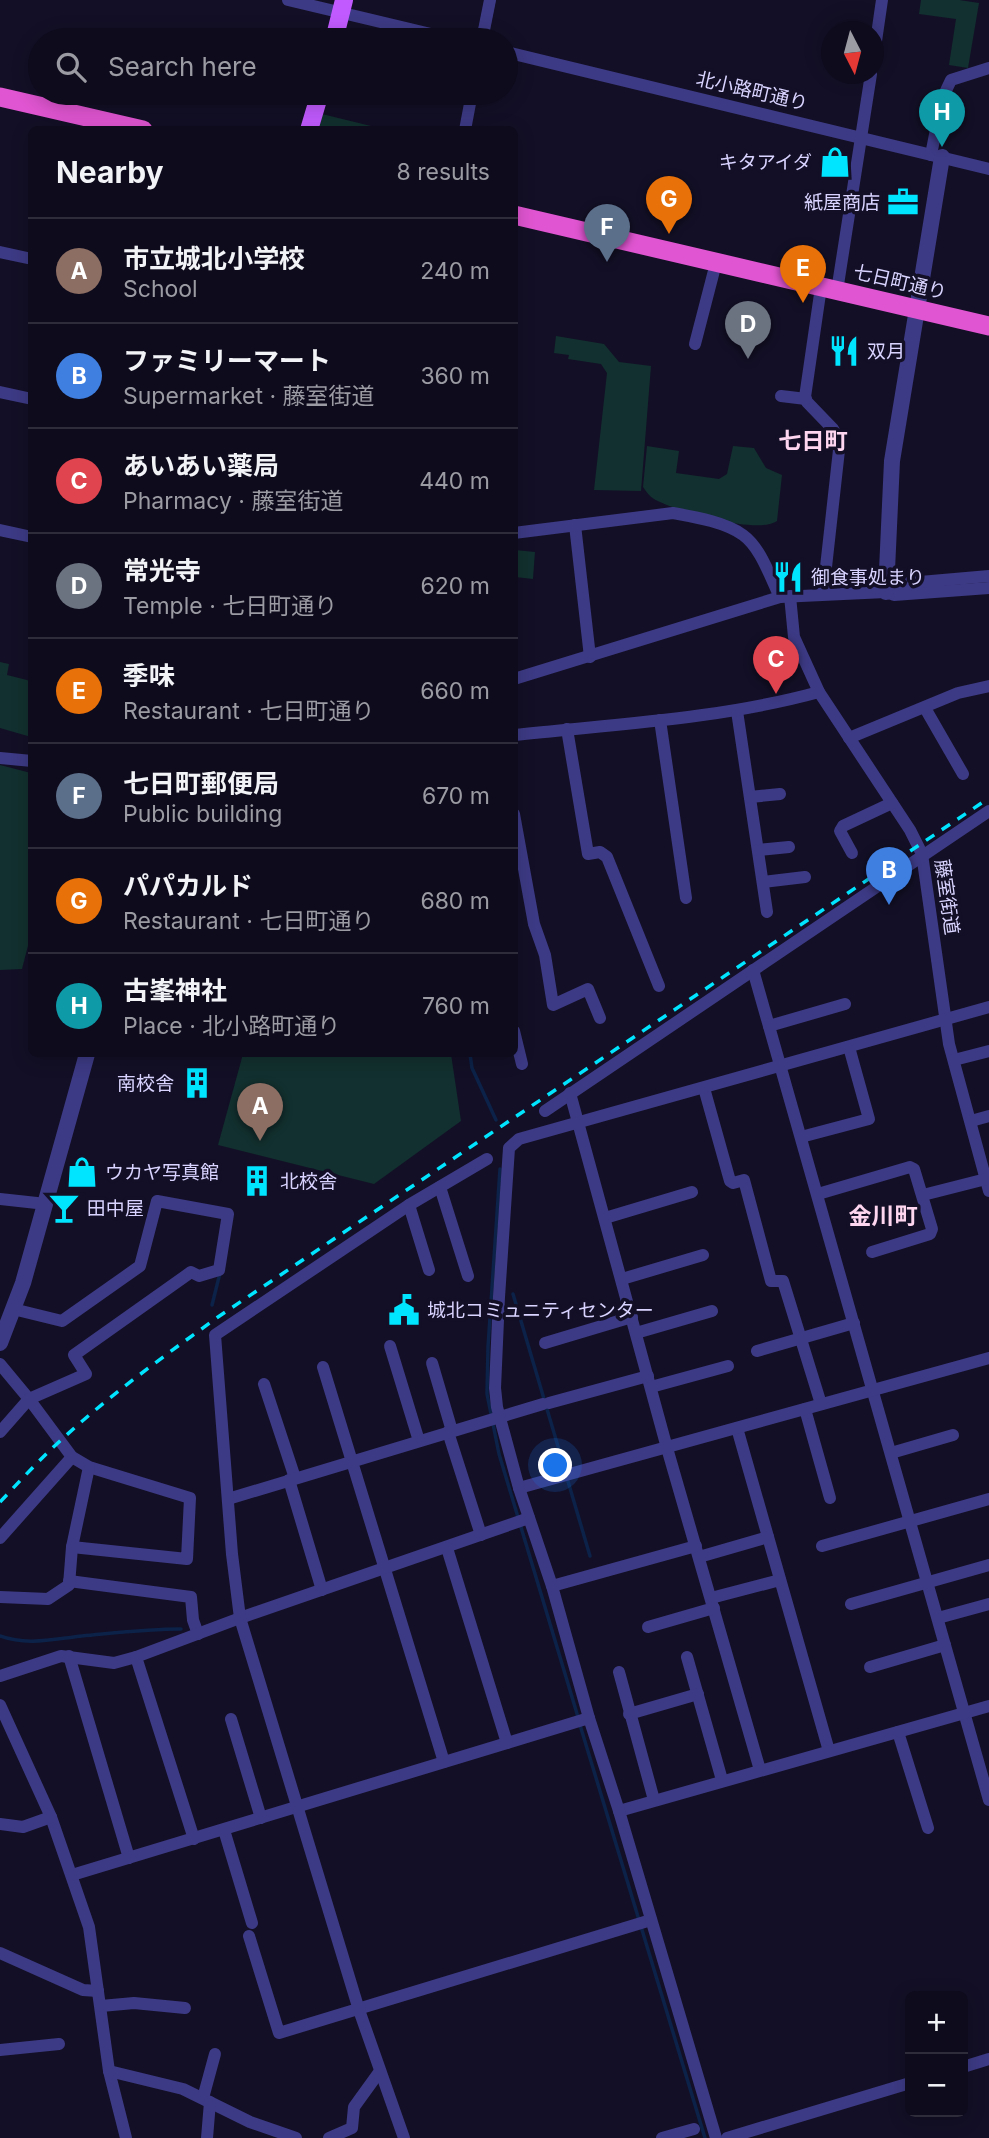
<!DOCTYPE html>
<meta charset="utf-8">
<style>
body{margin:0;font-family:Inter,"Noto Sans JP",sans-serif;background:#171425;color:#f1f3f6}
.controls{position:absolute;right:21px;bottom:21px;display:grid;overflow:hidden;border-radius:10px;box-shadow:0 4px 18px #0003}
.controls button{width:63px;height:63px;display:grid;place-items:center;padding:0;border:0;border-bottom:2px solid #2e2b3b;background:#0e0b1c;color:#f1f3f6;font:35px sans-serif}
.compass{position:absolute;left:821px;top:21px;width:63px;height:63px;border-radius:50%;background:#0e0b1c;box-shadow:0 4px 18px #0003;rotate:174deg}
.you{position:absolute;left:556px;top:1466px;width:24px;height:24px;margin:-18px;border:5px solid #fff;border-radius:50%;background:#1a73e8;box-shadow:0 0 0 10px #1a73e833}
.badge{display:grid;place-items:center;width:46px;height:46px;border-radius:50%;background:#00e5ff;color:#fff;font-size:23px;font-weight:700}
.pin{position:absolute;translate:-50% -58px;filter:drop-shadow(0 2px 4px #0008)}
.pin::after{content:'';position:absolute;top:37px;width:24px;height:21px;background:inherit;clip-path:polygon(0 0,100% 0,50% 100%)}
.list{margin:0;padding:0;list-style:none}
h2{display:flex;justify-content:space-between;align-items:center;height:91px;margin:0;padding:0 28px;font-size:30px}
h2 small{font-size:23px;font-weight:400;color:#9b9ba3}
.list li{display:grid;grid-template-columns:46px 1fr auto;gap:21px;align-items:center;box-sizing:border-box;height:105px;padding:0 28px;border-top:2px solid #2e2b3b}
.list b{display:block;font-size:26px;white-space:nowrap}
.list p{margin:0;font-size:23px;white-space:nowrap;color:#9b9ba3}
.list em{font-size:23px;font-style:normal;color:#9b9ba3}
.icon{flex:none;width:38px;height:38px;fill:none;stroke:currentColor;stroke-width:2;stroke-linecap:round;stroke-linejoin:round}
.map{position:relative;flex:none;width:989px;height:2138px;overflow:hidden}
.search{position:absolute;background:#0e0b1c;box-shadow:0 4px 18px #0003;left:28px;top:28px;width:490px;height:77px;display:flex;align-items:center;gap:18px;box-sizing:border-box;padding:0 24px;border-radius:38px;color:#9b9ba3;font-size:26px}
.panel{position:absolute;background:#0e0b1c;box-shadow:0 4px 18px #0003;left:28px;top:126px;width:490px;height:931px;border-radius:10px}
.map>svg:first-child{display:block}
.green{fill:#12302f}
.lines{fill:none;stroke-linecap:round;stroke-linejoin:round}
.stream{stroke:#0c2248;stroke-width:3.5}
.minor{stroke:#3d3a85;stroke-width:12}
.tertiary{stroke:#3d3a85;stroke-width:16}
.primary{stroke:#c25bff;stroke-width:18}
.trunk{stroke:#e055d1;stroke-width:19}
.rail{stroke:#00e5ff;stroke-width:3.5;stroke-dasharray:10 9;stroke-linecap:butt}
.labels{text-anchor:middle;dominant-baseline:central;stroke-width:7;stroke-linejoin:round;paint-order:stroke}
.street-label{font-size:19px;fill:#d9d4ff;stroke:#130f26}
.poi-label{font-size:19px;fill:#d9d4ff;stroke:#130f26;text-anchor:start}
.quarter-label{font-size:23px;font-weight:bold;fill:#ffd6f0;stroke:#130f26}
</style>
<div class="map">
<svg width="989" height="2138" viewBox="0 0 989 2138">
<rect width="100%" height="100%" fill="#130f26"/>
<g class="green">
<path d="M921 0H959L979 3 968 68 949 65 956 19 919 14Z"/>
<path d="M322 114 371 126 370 129 319 130Z"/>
<path d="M556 336 604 344 619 362 651 366 641 491 594 490 607 373 601 364 568 359 569 355 554 353Z"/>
<path d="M647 446 679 451 676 473 719 479 727 474 733 446 754 448 766 468 782 475 777 521C758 535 675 511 654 499 649 496 646 491 643 487Z"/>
<path d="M515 550 535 552 533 579 515 577Z"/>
<path d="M0 662 9 664 7 675 31 681V737L0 728Z"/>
<path d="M0 765 31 773V934L22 969 0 970Z"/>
<path d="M243 1054H451L461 1121 374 1184 218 1145Z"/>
</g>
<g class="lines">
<g class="stream">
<path d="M470 1054 472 1068 496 1120"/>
<path d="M500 1169 488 1347 487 1394 499 1454 578 1717"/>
<path d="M513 1294 565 1470"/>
<path d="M212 1305 220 1273"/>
<path d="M567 1478 590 1556"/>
<path d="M0 1636C27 1646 54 1639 82 1636 115 1633 147 1629 181 1629"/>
<path d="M580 1725 705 2138"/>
</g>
<g class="minor">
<path d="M288 0 456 40"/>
<path d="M482 40 490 0"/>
<path d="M506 52 989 169"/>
<path d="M874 55 882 0"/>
<path d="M465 130 472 93"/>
<path d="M931 155 942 99 951 80 989 68"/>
<path d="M0 252 32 259"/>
<path d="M821 287 805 397 807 402 833 429 840 441 823 594"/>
<path d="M837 291 871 74"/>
<path d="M695 344 716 263"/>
<path d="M0 392 32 399"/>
<path d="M781 396 806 399"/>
<path d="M575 525 590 657"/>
<path d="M0 530 32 537"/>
<path d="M514 533 673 513C695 517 725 522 743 535 761 548 770 577 780 597"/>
<path d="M886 592 894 595 989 588"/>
<path d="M790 596 794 637 819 692 910 830 922 854 949 1044 989 1191"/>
<path d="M514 679 780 597 886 592 897 584 989 576"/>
<path d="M925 708 963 774"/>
<path d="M737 711 767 912"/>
<path d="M660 720 686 898"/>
<path d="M567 729 588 854 600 852 607 857 659 986"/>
<path d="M514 735C616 724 720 719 819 692"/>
<path d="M849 738 958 693 989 686"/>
<path d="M0 758 32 761"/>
<path d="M750 797 780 794"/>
<path d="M514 814 534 924 545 955 553 1005 588 989 600 1018"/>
<path d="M758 850 789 847"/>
<path d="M852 853 840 831 843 826 892 803"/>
<path d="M763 882 805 877"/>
<path d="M753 970 989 1800"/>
<path d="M769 1026 845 1004"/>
<path d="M514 1031 522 1064"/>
<path d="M954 1060 989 1051"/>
<path d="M704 1088 730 1181 733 1183 744 1180 771 1281H783L821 1404"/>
<path d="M570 1093 667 1448 760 1770"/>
<path d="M545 1111 989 811"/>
<path d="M971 1121 989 1116"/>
<path d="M801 1137 869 1119 849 1047"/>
<path d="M440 1187 468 1276"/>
<path d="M818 1194 910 1167 914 1169 932 1229 930 1234 872 1252"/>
<path d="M923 1195 986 1179"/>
<path d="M0 1199 46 1204"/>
<path d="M409 1205 429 1270"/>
<path d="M605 1218 692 1192"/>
<path d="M622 1279 703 1255"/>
<path d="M636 1333 712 1311"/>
<path d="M545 1343 632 1317"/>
<path d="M390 1346 419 1441"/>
<path d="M757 1351 854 1323"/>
<path d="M432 1363 452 1431"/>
<path d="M0 1364 29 1399 72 1457 89 1467 190 1498 187 1559 72 1547"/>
<path d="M323 1367 444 1762"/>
<path d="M264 1384 295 1478"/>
<path d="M651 1387 728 1366"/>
<path d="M549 1403 648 1376"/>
<path d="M805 1409 830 1498"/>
<path d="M737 1428 829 1751"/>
<path d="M0 1432 29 1399 86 1374 74 1355 191 1272 199 1276 219 1270 228 1214 157 1201 140 1266 62 1321 13 1309"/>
<path d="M448 1432 481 1535"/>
<path d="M891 1453 953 1435"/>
<path d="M289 1480 322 1590"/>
<path d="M519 1488 989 1358"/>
<path d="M228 1499 543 1404"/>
<path d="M0 1538 72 1457"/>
<path d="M822 1546 989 1499"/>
<path d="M699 1557 768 1537"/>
<path d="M69 1581 191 1597 193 1620 198 1634"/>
<path d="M552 1586 696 1546"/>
<path d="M0 1597 48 1599 69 1585 72 1547 89 1467"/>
<path d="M711 1598 780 1580"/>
<path d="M851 1604 989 1565"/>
<path d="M938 1618 989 1604"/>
<path d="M648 1627 714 1608"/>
<path d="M69 1656 129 1858"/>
<path d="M687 1657 722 1780"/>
<path d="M870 1667 945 1645"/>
<path d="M619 1672 654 1800"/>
<path d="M0 1676 61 1656 114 1663 136 1657"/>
<path d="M0 1705 51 1817 89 1927 109 2071 126 2138"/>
<path d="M629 1714 698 1694"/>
<path d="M231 1719 261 1818"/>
<path d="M898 1732 928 1828"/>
<path d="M507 1743 589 1718"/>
<path d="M619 1811 989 1706"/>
<path d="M0 1824 23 1827 51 1817"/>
<path d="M224 1830 252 1923"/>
<path d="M194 1839 136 1657 240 1618 529 1518"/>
<path d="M72 1875 507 1743 447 1548"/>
<path d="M249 1936 279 2033 651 1920"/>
<path d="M0 1953 83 1990 98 1991"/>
<path d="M101 2006 134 2003 185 2008"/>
<path d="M0 2050 59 2044"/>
<path d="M963 2067 989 2059"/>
<path d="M109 2071 183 2089 250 2122 296 2138"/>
<path d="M203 2098 215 2054"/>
<path d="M207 2138 210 2102"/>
<path d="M329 2138 352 2128 354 2107 380 2071"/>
<path d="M404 2138 359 2010 240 1618 232 1554 215 1335 409 1205 487 1159"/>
<path d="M662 2138 694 2129"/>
<path d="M716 2138 619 1811 589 1718 552 1586 519 1488 497 1407 495 1388 499 1297 509 1148 519 1139 989 1007"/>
<path d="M727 2138 910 2083"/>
</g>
<g class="tertiary">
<path d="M886 592 892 461 942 157"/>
<path d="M0 1343 23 1283 87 1054"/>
</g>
<g class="primary">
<path d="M334 40 344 0"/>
<path d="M309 130 320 93"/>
</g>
<g class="trunk">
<path d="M0 97 143 130"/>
<path d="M514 215 989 326"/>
</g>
<path class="rail" d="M0 1502C20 1481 39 1460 61 1440 110 1395 164 1356 218 1317L989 798"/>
</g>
<defs>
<symbol id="shop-bare" viewBox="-9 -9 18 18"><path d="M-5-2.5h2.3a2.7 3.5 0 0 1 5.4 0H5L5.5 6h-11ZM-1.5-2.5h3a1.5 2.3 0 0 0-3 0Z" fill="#00e5ff" stroke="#130f26" stroke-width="2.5" paint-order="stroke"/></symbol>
<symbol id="office-bare" viewBox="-9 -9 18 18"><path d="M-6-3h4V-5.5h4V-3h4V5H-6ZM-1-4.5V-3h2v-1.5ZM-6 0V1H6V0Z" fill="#00e5ff" stroke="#130f26" stroke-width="2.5" paint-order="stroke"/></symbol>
<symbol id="restaurant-bare" viewBox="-9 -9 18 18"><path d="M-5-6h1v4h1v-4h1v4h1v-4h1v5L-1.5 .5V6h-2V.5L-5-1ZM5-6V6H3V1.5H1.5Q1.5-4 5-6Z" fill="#00e5ff" stroke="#130f26" stroke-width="2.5" paint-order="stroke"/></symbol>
<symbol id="building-bare" viewBox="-9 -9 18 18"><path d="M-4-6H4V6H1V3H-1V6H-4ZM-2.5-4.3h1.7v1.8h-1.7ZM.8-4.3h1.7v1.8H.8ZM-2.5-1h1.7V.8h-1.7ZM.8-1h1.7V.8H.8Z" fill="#00e5ff" stroke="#130f26" stroke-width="2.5" paint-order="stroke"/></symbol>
<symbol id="bar-bare" viewBox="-9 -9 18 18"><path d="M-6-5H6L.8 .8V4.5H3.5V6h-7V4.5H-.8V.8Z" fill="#00e5ff" stroke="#130f26" stroke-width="2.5" paint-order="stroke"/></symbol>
<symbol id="civic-bare" viewBox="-9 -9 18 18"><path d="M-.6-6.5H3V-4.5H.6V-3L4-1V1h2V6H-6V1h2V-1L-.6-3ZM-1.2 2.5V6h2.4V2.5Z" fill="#00e5ff" stroke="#130f26" stroke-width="2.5" paint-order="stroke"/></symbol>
</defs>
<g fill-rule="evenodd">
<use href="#shop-bare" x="813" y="140" width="44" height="44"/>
<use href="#office-bare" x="881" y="180" width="44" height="44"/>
<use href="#restaurant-bare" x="822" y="329" width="44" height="44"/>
<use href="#restaurant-bare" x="766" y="555" width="44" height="44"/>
<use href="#building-bare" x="175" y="1061" width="44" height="44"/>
<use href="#shop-bare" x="60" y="1150" width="44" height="44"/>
<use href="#building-bare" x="235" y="1159" width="44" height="44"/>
<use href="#bar-bare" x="42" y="1186" width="44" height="44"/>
<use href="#civic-bare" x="382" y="1288" width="44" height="44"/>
</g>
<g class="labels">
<g class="street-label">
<text transform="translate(752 91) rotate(13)">北小路町通り</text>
<text transform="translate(900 282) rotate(13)">七日町通り</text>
<text transform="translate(947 897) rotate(82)">藤室街道</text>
</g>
<g class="poi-label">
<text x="812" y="162" text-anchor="end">キタアイダ</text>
<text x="880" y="202" text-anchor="end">紙屋商店</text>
<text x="867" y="351">双月</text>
<text x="811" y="577">御食事処まり</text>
<text x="174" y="1083" text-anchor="end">南校舎</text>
<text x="105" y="1172">ウカヤ写真館</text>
<text x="280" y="1181">北校舎</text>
<text x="87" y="1208">田中屋</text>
<text x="427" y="1310">城北コミュニティセンター</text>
</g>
<g class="quarter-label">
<text x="813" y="441">七日町</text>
<text x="883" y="1216">金川町</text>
</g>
</g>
</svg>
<div class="controls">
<button>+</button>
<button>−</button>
</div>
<svg class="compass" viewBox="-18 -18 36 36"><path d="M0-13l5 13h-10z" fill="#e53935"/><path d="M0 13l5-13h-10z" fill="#9b9ba3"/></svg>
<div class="you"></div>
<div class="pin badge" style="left:260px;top:1141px;background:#8d6e63">A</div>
<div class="pin badge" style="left:889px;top:905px;background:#3f7fe0">B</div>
<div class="pin badge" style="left:776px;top:694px;background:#e0444e">C</div>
<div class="pin badge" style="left:748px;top:359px;background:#6b7280">D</div>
<div class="pin badge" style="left:803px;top:303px;background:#e8710a">E</div>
<div class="pin badge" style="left:607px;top:262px;background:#5c6f8a">F</div>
<div class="pin badge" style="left:669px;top:234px;background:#e8710a">G</div>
<div class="pin badge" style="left:942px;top:147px;background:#0f9aa8">H</div>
<div class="search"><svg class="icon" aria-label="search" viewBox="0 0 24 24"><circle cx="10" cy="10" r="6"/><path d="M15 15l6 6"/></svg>Search here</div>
<section class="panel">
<h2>Nearby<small>8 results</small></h2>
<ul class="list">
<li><span class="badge" style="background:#8d6e63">A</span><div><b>市立城北小学校</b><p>School</p></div><em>240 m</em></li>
<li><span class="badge" style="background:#3f7fe0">B</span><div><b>ファミリーマート</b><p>Supermarket · 藤室街道</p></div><em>360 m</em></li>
<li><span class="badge" style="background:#e0444e">C</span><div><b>あいあい薬局</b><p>Pharmacy · 藤室街道</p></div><em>440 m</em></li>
<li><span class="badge" style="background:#6b7280">D</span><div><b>常光寺</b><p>Temple · 七日町通り</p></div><em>620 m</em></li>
<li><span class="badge" style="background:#e8710a">E</span><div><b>季味</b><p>Restaurant · 七日町通り</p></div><em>660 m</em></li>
<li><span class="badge" style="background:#5c6f8a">F</span><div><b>七日町郵便局</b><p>Public building</p></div><em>670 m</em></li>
<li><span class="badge" style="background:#e8710a">G</span><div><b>パパカルド</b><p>Restaurant · 七日町通り</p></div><em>680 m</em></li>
<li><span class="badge" style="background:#0f9aa8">H</span><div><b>古峯神社</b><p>Place · 北小路町通り</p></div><em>760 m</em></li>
</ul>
</section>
</div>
